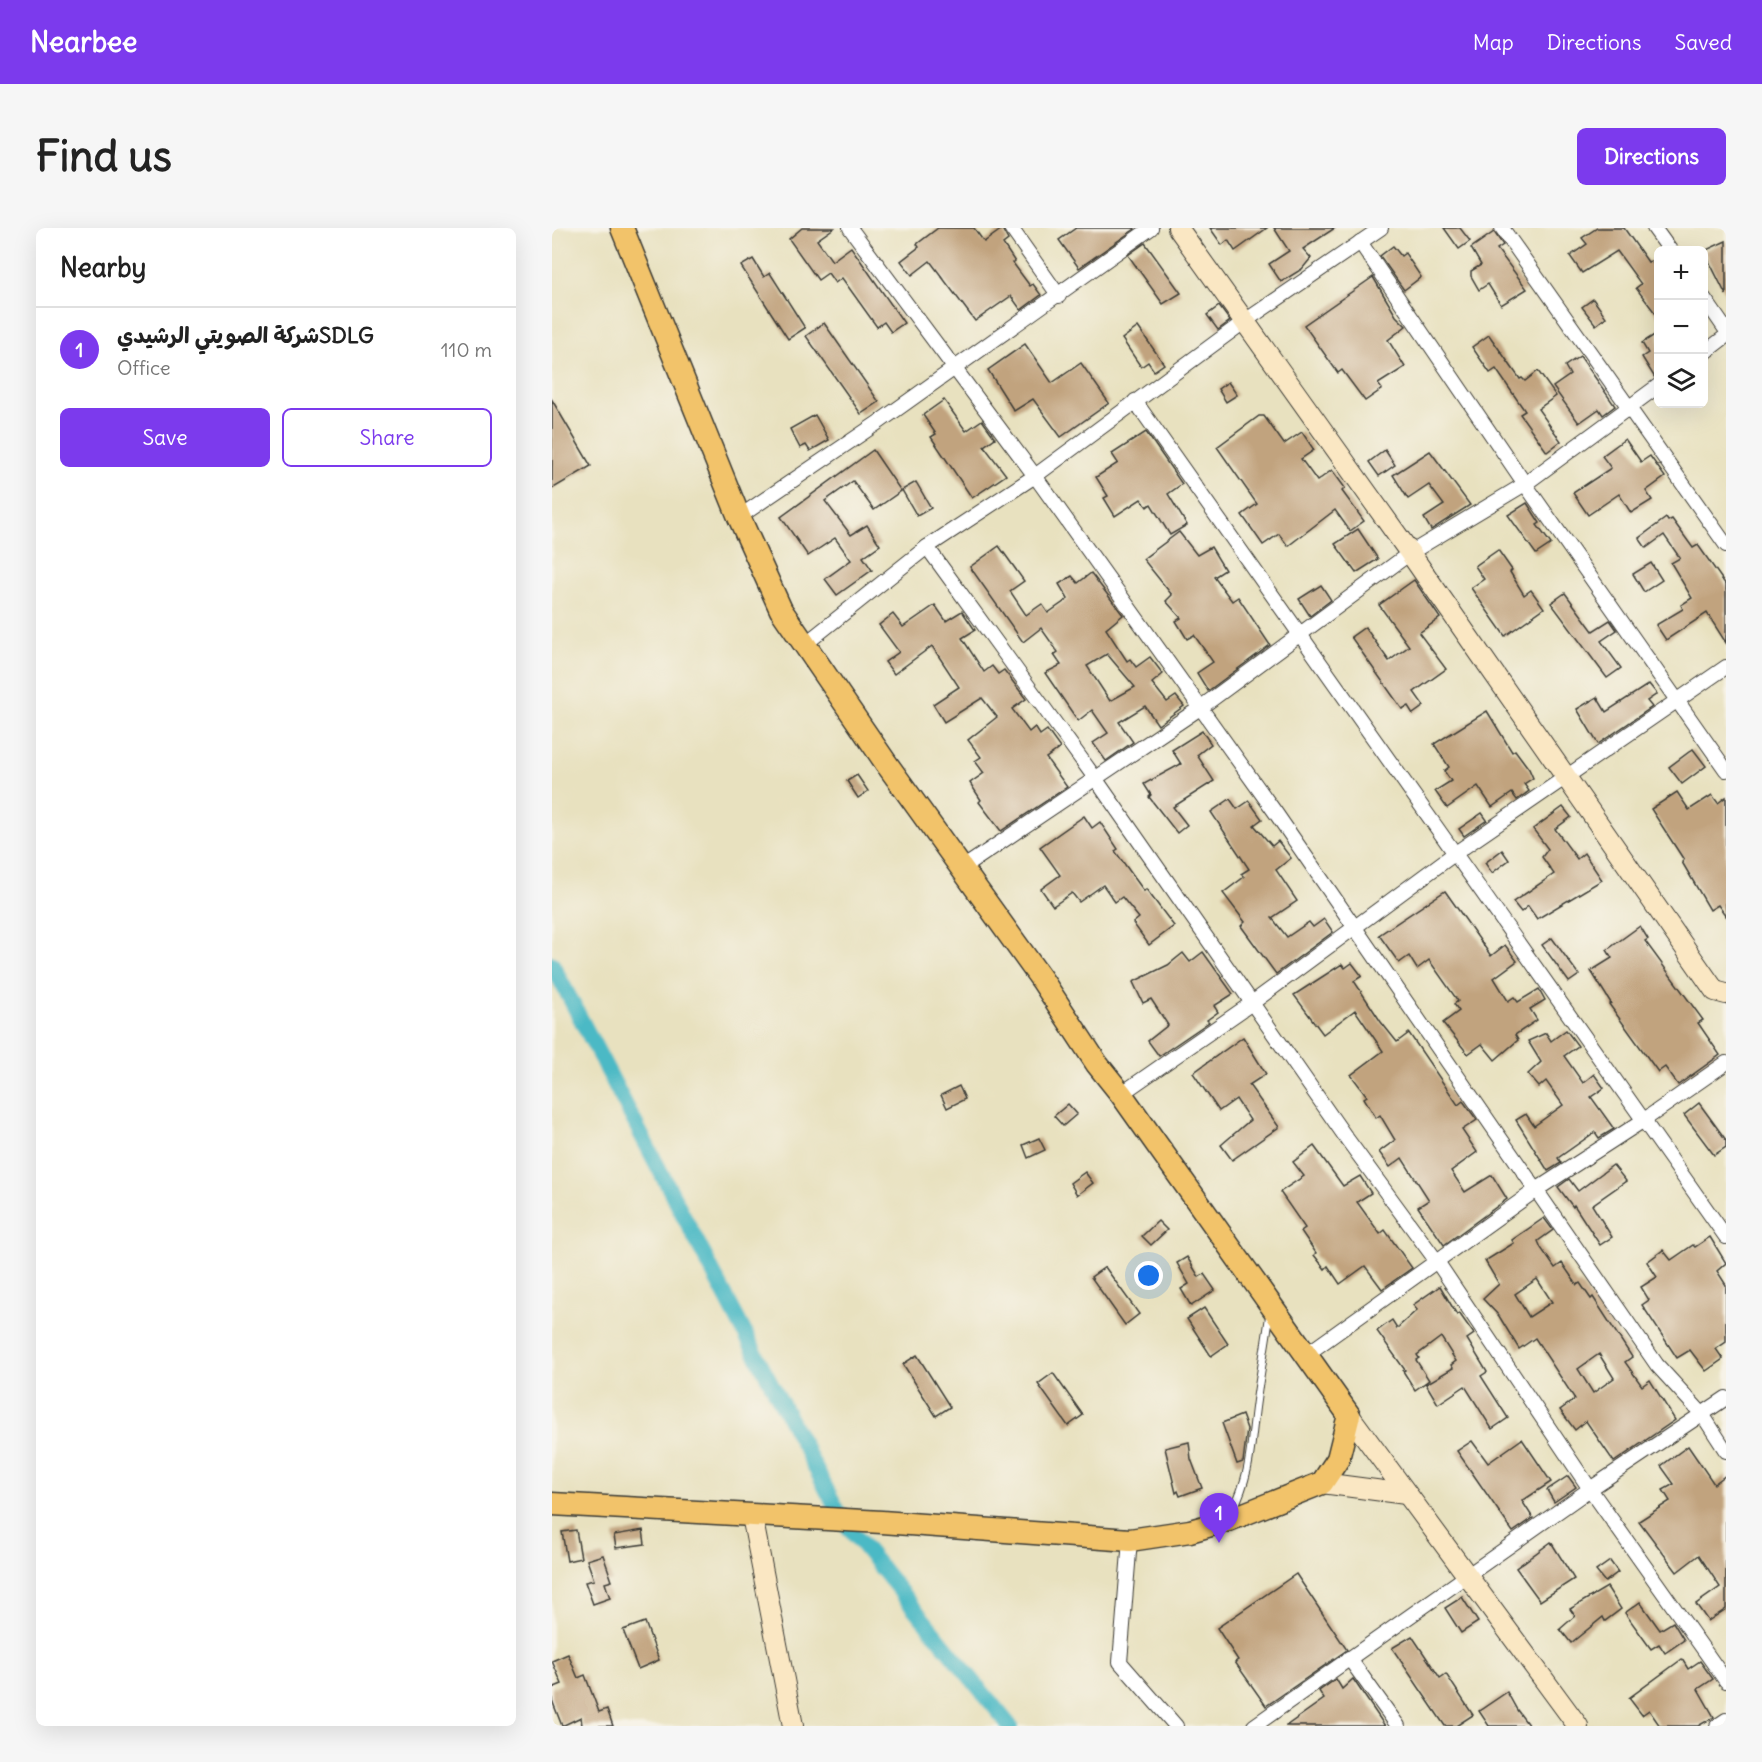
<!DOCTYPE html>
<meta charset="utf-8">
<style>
body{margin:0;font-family:Delius,"Playpen Sans Arabic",sans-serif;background:#f6f6f6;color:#222}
.controls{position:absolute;right:18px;top:18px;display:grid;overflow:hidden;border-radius:9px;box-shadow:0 6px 24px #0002}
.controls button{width:54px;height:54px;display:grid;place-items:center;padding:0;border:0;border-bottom:2px solid #e0e0e0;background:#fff;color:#222;font:30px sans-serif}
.you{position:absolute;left:597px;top:1048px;width:21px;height:21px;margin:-15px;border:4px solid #fff;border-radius:50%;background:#1a73e8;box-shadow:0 0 0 9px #1a73e833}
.badge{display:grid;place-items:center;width:39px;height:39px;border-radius:50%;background:#7c3aed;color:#fff;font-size:20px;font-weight:700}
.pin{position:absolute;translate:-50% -50px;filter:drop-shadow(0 2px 3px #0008)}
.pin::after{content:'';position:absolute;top:32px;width:21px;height:18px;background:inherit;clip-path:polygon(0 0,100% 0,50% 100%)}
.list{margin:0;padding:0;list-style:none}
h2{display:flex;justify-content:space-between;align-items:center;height:78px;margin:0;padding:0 24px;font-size:26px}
h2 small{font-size:20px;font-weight:400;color:#767676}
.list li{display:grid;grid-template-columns:39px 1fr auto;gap:18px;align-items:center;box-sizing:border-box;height:84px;padding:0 24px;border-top:2px solid #e0e0e0}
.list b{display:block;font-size:22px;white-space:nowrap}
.list p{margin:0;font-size:20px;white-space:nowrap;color:#767676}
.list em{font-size:20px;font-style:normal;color:#767676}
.actions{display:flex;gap:12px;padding:18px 24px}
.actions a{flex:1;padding:14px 0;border:2px solid #7c3aed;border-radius:9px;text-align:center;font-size:21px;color:#7c3aed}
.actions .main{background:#7c3aed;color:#fff}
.icon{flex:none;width:33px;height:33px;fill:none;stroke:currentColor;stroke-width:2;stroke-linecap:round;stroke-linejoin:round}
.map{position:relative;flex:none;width:1174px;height:1498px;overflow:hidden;border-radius:9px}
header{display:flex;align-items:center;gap:36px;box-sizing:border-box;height:84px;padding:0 30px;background:#7c3aed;color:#fff}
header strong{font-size:28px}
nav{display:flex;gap:33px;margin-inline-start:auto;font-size:21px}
.intro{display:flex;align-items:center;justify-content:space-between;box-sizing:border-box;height:144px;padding:0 36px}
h1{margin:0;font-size:42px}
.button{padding:15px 27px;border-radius:9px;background:#7c3aed;color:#fff;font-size:21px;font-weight:700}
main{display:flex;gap:36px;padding:0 36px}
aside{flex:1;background:#fff;border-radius:9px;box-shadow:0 6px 24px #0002}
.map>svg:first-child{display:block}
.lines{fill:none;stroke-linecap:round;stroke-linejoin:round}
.canal{stroke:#4cb9c5;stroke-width:16}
.building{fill:#c1a37e;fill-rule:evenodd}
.lane-casing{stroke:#3b3a34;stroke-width:9}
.street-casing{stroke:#3b3a34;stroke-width:16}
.secondary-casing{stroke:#3b3a34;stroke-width:22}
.primary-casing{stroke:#3b3a34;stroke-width:25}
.lane{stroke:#fff;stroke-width:7}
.street{stroke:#fff;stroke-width:14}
.secondary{stroke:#fae7c3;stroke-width:20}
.primary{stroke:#f2c36a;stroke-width:22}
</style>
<header>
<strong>Nearbee</strong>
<nav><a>Map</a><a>Directions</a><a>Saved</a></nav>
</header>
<div class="intro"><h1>Find us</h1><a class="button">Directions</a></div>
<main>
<aside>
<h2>Nearby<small></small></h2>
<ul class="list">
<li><span class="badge">1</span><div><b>شركة الصويتي الرشيديSDLG</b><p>Office</p></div><em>110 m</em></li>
</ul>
<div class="actions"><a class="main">Save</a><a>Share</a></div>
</aside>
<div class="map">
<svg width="1174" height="1498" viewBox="0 0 1174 1498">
<rect width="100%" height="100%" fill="#f7f3e8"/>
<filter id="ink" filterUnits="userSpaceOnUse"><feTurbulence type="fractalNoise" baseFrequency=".0167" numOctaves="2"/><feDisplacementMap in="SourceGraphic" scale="12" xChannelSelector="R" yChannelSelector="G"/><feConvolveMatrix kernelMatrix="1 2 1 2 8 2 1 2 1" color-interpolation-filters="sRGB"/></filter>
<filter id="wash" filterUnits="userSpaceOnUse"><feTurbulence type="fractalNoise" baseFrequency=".008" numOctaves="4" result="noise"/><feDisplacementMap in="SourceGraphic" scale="24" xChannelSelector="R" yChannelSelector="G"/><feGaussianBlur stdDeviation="1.35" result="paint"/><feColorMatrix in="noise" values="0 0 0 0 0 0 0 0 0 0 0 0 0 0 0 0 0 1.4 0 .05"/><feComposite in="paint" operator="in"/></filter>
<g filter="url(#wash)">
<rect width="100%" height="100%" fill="#e8e1bf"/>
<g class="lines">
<path class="canal" d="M0 736 291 1293 458 1498"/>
</g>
<g id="blocks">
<g class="building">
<path d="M250 0H282L265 12 280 33 299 19 352 95 339 104 332 94 325 99 290 50 283 55 276 45 266 52 237 11Z"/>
<path d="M386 0H422L432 14 450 1 456 12 451 16 463 34 461 35 478 58 481 56 489 67 469 82 459 68 423 93 378 33 360 47 349 33 367 19 365 16Z"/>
<path d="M524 0H582L583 1 527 40 507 12Z"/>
<path d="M658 0H715L683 23 676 12 670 17Z"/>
<path d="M722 0H783L751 21 759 30 750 41 729 54 717 36 737 23Z"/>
<path d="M892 0H908L918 13 907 21Z"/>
<path d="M1045 0H1072L1096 34 1099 33 1107 43V90L1084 60 1089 56 1065 23 1030 45 1018 28 1035 16 1030 10Z"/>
<path d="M942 4 951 17 945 21 975 61 949 77 936 56 927 62 919 48V43L929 37 919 20Z"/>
<path d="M1174 13V67L1152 23Z"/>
<path d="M593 15 629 65 611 76 576 27Z"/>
<path d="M841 18 849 28 853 25 869 49 852 62 828 28Z"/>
<path d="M201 31 212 49 218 45 253 100 236 111 189 38Z"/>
<path d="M821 49 844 88 854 98 836 112 853 139 826 156 830 161 813 173 790 142 786 145 752 97Z"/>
<path d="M1041 71 1054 89 1044 97 1030 79Z"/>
<path d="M667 78 678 93 666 102 655 87Z"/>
<path d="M272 95 327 174 309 186 254 108Z"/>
<path d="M586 99 612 136 602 143 596 134 589 139 570 111Z"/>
<path d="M1107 104V149L1103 150 1090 129 1096 125 1090 115Z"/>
<path d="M937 107 968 151 970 150 973 153 986 143 1004 168 986 181 1009 213 995 224 968 186 973 183 944 141 938 145 920 119Z"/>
<path d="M473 116 500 155 529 135 557 175 509 209 481 171 462 183 436 142Z"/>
<path d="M1028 128 1063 178 1051 187 1047 181 1027 195 1001 159 1018 147 1013 138Z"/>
<path d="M676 154 685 167 674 174 666 161Z"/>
<path d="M0 172 39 238 0 261Z"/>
<path d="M392 172 414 203 430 192 443 210 432 218 454 247 420 270 379 209 384 206 371 187Z"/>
<path d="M263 187 277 212 258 223 254 217 248 220 238 201Z"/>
<path d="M707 188H712L732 216 750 204 762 222 749 231 765 253 780 242 793 260 790 263 812 293 798 303 783 282 736 318 727 306 711 317 690 287 705 276 665 219Z"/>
<path d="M594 204 630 256 616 266 635 297 618 307 599 276 595 279 589 271 563 288 552 270 556 268 544 249 566 235 560 226Z"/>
<path d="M1073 211 1089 234 1098 228 1113 249 1094 263 1100 272 1079 285 1067 266 1036 287 1021 265 1059 240 1050 228Z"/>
<path d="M321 222 349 263 322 282 301 253 273 273 299 307 315 297 328 317 311 329 320 342 285 367 273 351 299 332 283 310 256 328 229 289Z"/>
<path d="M833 222 843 237 827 248 817 234Z"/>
<path d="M878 223 918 277 879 302 872 290 892 277 877 257 856 271 841 247Z"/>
<path d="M364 254 379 280 365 288 350 262Z"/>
<path d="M975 275 988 295 985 297 999 316 984 326 956 287Z"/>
<path d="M1114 290 1116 293 1120 291 1141 320 1146 317 1174 357V415L1155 385 1114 412 1104 397 1131 381 1129 377 1140 370 1119 335 1128 330 1112 307 1094 320 1087 310Z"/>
<path d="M806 301 826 331 804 345 783 316Z"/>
<path d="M627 304 645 327 659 319 673 342 662 349 680 373 686 369 718 417 656 463 645 445 661 434 642 407 635 411 624 393 629 390 614 373 620 367 591 331Z"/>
<path d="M447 318 472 353 458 363 474 387 490 376 496 385 516 371 507 356 520 348 526 355 539 345 571 387 554 401 575 433 578 431 584 439 598 429 611 446 600 455 615 474 624 468 632 478 606 497 593 478 567 494 581 514 554 533 541 515 556 505 540 482 526 493 493 445 509 437 502 427 506 424 489 400 471 414 418 339ZM555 426 583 459 558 473 535 438Z"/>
<path d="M946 322 960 342 958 344 972 367 979 362 992 380 953 408 919 360 932 351 923 338Z"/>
<path d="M1099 335 1110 352 1092 364 1081 346Z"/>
<path d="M862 352 888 390 867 405 894 441 862 464 872 478 861 486 856 478 850 481 799 409 813 399 837 433 857 418 827 377Z"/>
<path d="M769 357 779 372 758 388 747 371Z"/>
<path d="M1013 365 1041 403 1058 392 1065 402 1049 413 1069 440 1055 450 999 375Z"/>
<path d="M383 377 394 393 410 383 423 402 410 410 432 444 440 438 446 446 452 442 474 471 460 481 477 504 483 499 488 507 495 502 508 520 494 530 515 559 449 603 427 574 429 572 418 555 432 545 423 533 429 529 416 512 445 489 430 470 392 494 381 476 407 459 380 418 342 446 333 434 347 424 327 397 341 386 351 399Z"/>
<path d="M1097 456 1105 466 1095 473 1100 479 1046 516 1025 481 1045 469 1054 484Z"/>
<path d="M935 483 960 524 963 522 977 541 981 550 972 556 977 563 965 572 960 565 940 579 926 558 895 580 883 563 899 553 892 543 897 539 882 516Z"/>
<path d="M650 503 659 516 645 527 662 553 621 579 635 597 625 605 597 569 599 567 592 556 629 536 620 522Z"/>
<path d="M1141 521 1154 538 1130 556 1117 539Z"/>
<path d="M305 547 316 563 306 570 295 553Z"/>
<path d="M1125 564 1137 582 1160 567 1166 575 1174 569V688L1166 677 1158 682 1130 634 1132 632 1099 581Z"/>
<path d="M678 571 685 581 697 573 710 591 702 597 720 618 726 613 739 630 724 642 745 673 720 690 735 709 757 694 761 699 772 691 781 704 724 746 689 698 693 694 671 665 692 649 689 646 697 641 659 584Z"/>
<path d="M1011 579 1019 589 1003 601 1025 631 1032 625 1050 652 985 691 976 678 969 684 961 674 1002 646 990 629 996 621 981 601Z"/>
<path d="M930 585 935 592 912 608 907 601Z"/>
<path d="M532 588 540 600 548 594 566 621 563 623 592 663 594 661 622 698 597 717 581 695 587 690 570 669 563 674 551 657 527 674 520 665 501 678 489 661 508 647 488 619Z"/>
<path d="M950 622 957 632 940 645 933 635Z"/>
<path d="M893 663 939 728 953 717 965 733 942 750 956 773 962 769 966 774 987 761 993 772 978 781 985 792 963 807 966 812 943 832 930 816 916 826 891 795 907 783 902 776 906 773 877 732 865 741 857 728 847 735 827 707Z"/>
<path d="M1088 698 1096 711 1093 713 1151 792 1146 795 1168 827 1126 857 1113 839 1106 844 1057 776 1059 775 1039 743 1060 730 1055 722Z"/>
<path d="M1000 710 1027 747 1017 754 990 717Z"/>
<path d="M651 724 681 766 662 778 666 784 655 792 657 794 607 828 596 813 616 797 599 771 591 775 581 754 616 737 631 725 638 734Z"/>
<path d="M800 735 810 748 802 753 829 794 845 814 857 805 906 877 911 873 925 892 910 902 925 924 899 943 913 964 940 947 955 971 892 1017 866 979 877 972 850 930 838 939 827 924 843 912 828 887 824 890 812 870 815 868 799 847 831 823 803 782 771 806 742 767 790 736 793 740Z"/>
<path d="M1014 802 1026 818 1012 828 1031 855 1042 846 1052 860 1039 869 1062 901 1047 910 1043 904 1006 930 1009 935 996 943 964 892 974 886 982 898 1011 877 994 853 987 859 976 846 989 834 976 813 994 805 999 813Z"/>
<path d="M691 809 714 846 697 857 727 899 680 932 669 917 698 892 684 871 667 883 641 845Z"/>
<path d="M407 858 413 871 395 880 389 867Z"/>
<path d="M1147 875 1174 912V919L1162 927 1132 887Z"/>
<path d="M516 876 525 886 511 898 502 888Z"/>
<path d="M487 910 493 922 476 930 471 917Z"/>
<path d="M762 918 791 958 808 948 819 965 805 974 828 1006 833 1002 860 1040 830 1061 813 1038 788 1056 776 1038 773 1041 762 1027 764 1025 749 1003 753 1000 728 964 752 948 741 934Z"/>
<path d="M1061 937 1074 953 1040 977 1060 1009 1048 1017 1022 977 1021 979 1006 959 1017 951 1026 963Z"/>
<path d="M533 944 541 955 525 967 518 955Z"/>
<path d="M992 990 1001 1002 986 1013 989 1020 1003 1040 1010 1035 1025 1057 1028 1055 1039 1071 1041 1069 1080 1129 1073 1134 1090 1158 1098 1152 1123 1192 1062 1234 1034 1193 1023 1202 1008 1182 1023 1171 983 1110 967 1121 947 1088 931 1071 947 1056 933 1033 962 1015 960 1012ZM985 1051 1000 1074 977 1089 963 1066ZM1047 1126 1062 1150 1041 1165 1026 1141Z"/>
<path d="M606 993 615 1002 599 1017 590 1008Z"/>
<path d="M1158 1009 1174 1035 1165 1043 1174 1057V1114L1164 1121 1171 1131 1154 1143 1138 1122 1125 1130 1090 1077 1097 1072 1089 1059 1105 1049 1095 1034 1111 1022 1119 1032 1141 1017 1143 1019Z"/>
<path d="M635 1029 647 1049 652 1046 663 1062 639 1078 629 1061 637 1056 625 1035Z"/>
<path d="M553 1039 587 1086 573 1097 539 1049Z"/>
<path d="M888 1058 905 1087 907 1085 922 1106 915 1111 935 1144 929 1148 956 1190 940 1201 913 1158 886 1176 874 1156 901 1140 899 1137 904 1133 889 1109 865 1127 867 1130 864 1132 877 1152 863 1162 851 1143 853 1142 825 1103 840 1092 845 1100 865 1082 861 1077Z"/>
<path d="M652 1080 676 1116 659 1128 635 1091Z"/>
<path d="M365 1127 398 1179 384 1188 351 1136Z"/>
<path d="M501 1145 531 1187 516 1198 486 1156Z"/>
<path d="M690 1187 695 1201 691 1234 685 1236 670 1195Z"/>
<path d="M970 1211 999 1254 970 1273 981 1290 961 1304 905 1223 920 1213 936 1235Z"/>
<path d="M637 1214 639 1231 650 1260 628 1268 626 1263 624 1265 613 1220Z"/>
<path d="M1136 1218 1162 1256 1174 1247V1381L1156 1393 1144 1376 1168 1359 1147 1327 1125 1344 1087 1293 1118 1273 1111 1262 1122 1256 1109 1238Z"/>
<path d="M1016 1248 1024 1259 1002 1274 995 1262Z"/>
<path d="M24 1302 29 1330 15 1333 10 1304Z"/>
<path d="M91 1302 93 1316 64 1320 62 1307Z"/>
<path d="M999 1314 1022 1351 988 1373 964 1340Z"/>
<path d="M51 1327 60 1353 53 1355 58 1370 41 1376 33 1354 42 1352 35 1332Z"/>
<path d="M1058 1333 1066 1344 1053 1354 1044 1343Z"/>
<path d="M744 1346 795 1422 714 1478 683 1434 686 1432 665 1400Z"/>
<path d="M1055 1359 1069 1381 1053 1393 1051 1389 1019 1415 1008 1401 1023 1388 1018 1381Z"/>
<path d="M910 1369 926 1394 909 1405 893 1380Z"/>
<path d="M1088 1374 1108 1402 1121 1394 1132 1412 1113 1425 1107 1416 1099 1421 1073 1385Z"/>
<path d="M93 1394 107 1432 86 1441 71 1402Z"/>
<path d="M860 1408 888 1450 894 1446 921 1487 904 1498H893L840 1420Z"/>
<path d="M16 1426 26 1450 33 1447 47 1484 55 1481 61 1498H30L29 1489 10 1498 0 1472V1460L10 1456 0 1433Z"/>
<path d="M1130 1431 1136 1441 1148 1433 1161 1451 1146 1461 1162 1489 1146 1498H1108L1097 1482 1090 1487 1077 1470Z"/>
<path d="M784 1451 790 1461 801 1451 833 1498H734L772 1471 767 1463Z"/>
<path d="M955 1464 965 1482 977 1498H937L927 1483Z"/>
</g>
</g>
</g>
<g filter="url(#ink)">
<use href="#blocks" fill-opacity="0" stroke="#3b3a34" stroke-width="1.5"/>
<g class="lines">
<defs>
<path id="lane" d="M680 1284C700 1243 698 1220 704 1176 708 1146 714 1115 718 1084"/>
<g id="street">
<path d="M298 0 483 248 723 584 1105 1137 1150 1186 1174 1223"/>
<path d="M459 0 507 68"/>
<path d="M950 0 1174 317"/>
<path d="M1102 0 1118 22"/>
<path d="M808 14 973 256 1174 542"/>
<path d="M1152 70 1174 102"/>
<path d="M1152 125 1174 108"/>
<path d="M583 173 1174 1009"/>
<path d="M187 289 327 194 599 0"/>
<path d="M375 319 543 550 795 911 886 1035 1038 1261 1174 1453"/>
<path d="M252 417 375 319 483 248 693 93 829 0"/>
<path d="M409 641 648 480 858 325 973 256 1106 158"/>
<path d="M569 866 700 775 902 626 1174 439"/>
<path d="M755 1126 984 962 1092 892 1174 835"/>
<path d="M578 1312 568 1434 624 1498"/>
<path d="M797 1430 846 1498"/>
<path d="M702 1498 1038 1261 1174 1170"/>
<path d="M1165 1498 1174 1492"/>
</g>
<g id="secondary">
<path d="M626 0 858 325 1163 763 1174 766"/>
<path d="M797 1187 1026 1498"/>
<path d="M770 1255 854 1266"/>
<path d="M200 1288 241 1498"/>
</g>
<path id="primary" d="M0 1276 330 1294 578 1312 638 1303 677 1292 770 1255 786 1231 797 1187 569 866 545 836 490 752 334 535 229 382 187 289 70 0"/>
</defs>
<use href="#lane" class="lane-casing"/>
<use href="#street" class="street-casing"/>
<use href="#secondary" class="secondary-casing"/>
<use href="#primary" class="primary-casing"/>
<use href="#lane" class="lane"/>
<use href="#street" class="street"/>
<use href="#secondary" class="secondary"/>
<use href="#primary" class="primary"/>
</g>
</g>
</svg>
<div class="controls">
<button>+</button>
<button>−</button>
<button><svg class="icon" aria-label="layers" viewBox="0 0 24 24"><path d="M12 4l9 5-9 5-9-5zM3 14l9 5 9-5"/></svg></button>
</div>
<div class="you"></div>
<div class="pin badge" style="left:667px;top:1315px">1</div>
</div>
</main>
